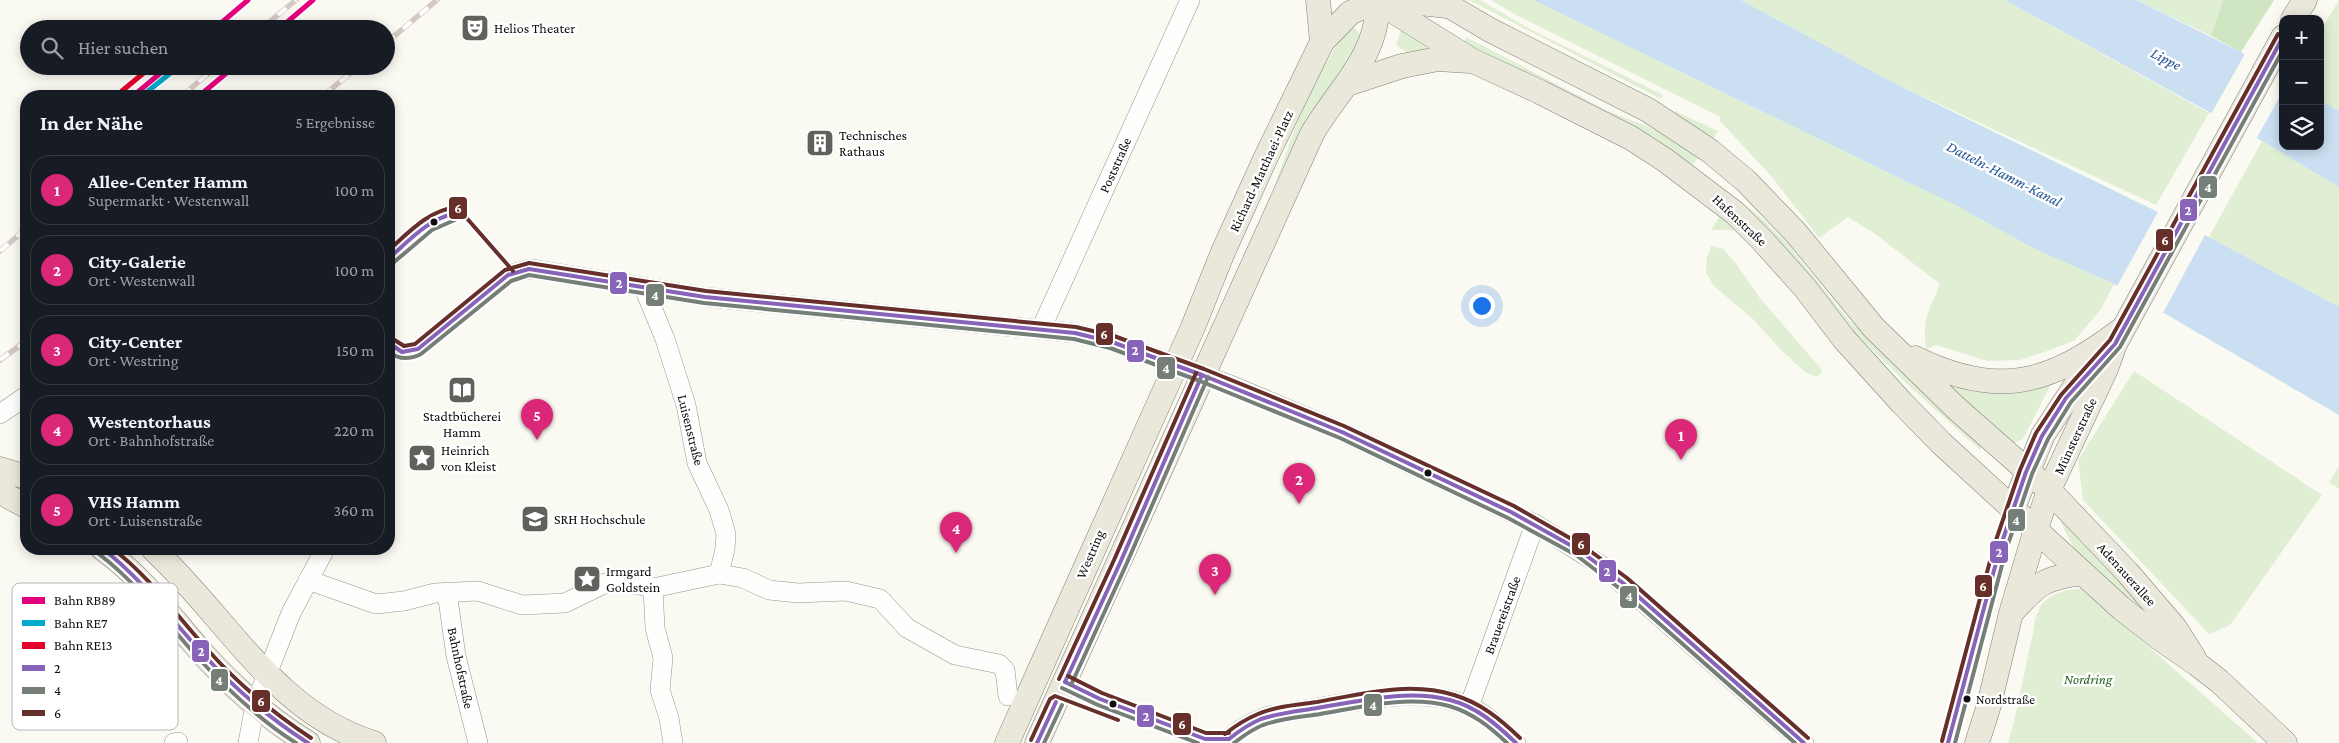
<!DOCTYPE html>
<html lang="de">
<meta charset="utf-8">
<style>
body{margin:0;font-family:"Crimson Pro",serif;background:#242831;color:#f1f3f6}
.controls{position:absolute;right:15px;top:15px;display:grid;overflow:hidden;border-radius:10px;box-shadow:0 2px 12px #0003}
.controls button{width:45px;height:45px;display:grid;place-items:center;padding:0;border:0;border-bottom:1px solid #363941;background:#171b24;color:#f1f3f6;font:25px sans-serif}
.you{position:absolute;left:1481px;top:305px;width:18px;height:18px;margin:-12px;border:4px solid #fff;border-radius:50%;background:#1a73e8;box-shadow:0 0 0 8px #1a73e833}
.badge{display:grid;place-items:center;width:32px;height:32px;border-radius:50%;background:#db2777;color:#fff;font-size:16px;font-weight:700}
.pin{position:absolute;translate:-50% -41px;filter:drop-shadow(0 1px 2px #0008)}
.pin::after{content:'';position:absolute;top:26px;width:18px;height:15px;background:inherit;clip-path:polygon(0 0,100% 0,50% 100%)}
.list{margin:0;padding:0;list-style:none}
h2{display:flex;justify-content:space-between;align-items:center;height:65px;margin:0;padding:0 20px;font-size:21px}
h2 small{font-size:16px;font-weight:400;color:#9ea1a6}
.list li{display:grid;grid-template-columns:32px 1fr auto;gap:15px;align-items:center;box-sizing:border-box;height:70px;margin:0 10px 10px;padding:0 10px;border:1px solid #363941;border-radius:20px}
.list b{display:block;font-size:19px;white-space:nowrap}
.list p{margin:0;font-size:16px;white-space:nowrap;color:#9ea1a6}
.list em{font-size:16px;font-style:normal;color:#9ea1a6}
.icon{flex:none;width:28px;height:28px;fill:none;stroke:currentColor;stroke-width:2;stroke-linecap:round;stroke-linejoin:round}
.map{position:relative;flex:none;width:2339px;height:743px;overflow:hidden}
.search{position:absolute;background:#171b24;box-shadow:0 2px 12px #0003;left:20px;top:20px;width:375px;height:55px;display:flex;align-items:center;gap:12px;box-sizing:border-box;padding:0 18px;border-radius:28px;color:#9ea1a6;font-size:19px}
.panel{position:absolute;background:#171b24;box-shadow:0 2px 12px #0003;left:20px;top:90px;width:375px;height:465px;border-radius:20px}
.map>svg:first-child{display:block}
.green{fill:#e0eed3}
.forest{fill:#d0e6c2}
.water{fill:#cadff1}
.pier{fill:#fafaf2}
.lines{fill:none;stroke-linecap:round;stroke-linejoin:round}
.minor-casing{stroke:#949490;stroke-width:20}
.major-casing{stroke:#81817d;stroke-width:25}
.minor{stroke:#fefefd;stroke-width:19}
.major{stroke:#eae8da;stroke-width:24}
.rail-casing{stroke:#d5c8c5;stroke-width:5.5}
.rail{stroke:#fff;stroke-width:4;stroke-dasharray:11;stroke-linecap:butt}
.bus-1-casing{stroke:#fff;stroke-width:8}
.bus-2-casing{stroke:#fff;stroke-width:8}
.bus-3-casing{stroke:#fff;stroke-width:8}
.bus-1{stroke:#8864b9;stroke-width:4}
.bus-2{stroke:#757f77;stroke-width:4}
.bus-3{stroke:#662f29;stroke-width:4}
.rail-1-casing{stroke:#fff;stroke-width:9}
.rail-2-casing{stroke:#fff;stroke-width:9}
.rail-3-casing{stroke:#fff;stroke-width:9}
.rail-1{stroke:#e5007d;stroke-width:5}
.rail-2{stroke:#00a9ce;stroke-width:5}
.rail-3{stroke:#e4002b;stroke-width:5}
.bus-dot{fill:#0d0d0d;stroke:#fff;stroke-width:2}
.labels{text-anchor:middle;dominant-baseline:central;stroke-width:5;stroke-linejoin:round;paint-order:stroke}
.bus-label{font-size:13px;fill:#0d0d0d;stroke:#fff;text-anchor:start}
.poi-label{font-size:14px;fill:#0d0d0d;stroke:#fff;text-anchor:start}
.street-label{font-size:14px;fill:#0d0d0d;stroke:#fff}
.park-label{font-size:14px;font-style:italic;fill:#275f22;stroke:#fff}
.water-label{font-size:15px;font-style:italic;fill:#205294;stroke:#fff}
.key{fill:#fff;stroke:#b6b6b6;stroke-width:1}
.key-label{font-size:14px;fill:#0d0d0d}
.line-badge{stroke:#fff;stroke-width:2}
.badge-label{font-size:14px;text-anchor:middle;font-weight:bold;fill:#fff}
</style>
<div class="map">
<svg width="2339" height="743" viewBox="0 0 2339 743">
<rect width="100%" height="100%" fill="#fafaf2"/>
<g class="green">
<path d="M1469 0H1480L1530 29 1663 95 1661 99Z"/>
<path d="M1491 0H1533L1955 205 2035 249 2114 284 2101 309 2075 340 2050 350 2020 360 1987 361 1936 345 1926 349C1922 317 1929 312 1940 284L1874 233 1848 217 1819 238 1772 177 1720 121V117L1516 15Z"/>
<path d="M1741 0H2005L2209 113 2156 205 1894 83Z"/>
<path d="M2136 0H2223L2211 36Z"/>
<path d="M2339 0V111L2320 100V32Z"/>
<path d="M1352 26 1365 39 1307 116 1269 203C1290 142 1309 76 1352 26Z"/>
<path d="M1401 30 1427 47 1425 50 1407 53 1396 45Z"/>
<path d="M1466 37 1608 111 1669 135 1699 156 1692 166 1604 115 1464 42Z"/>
<path d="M1675 111 1718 131 1712 141 1673 114Z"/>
<path d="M2262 141 2339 187V307L2209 237Z"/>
<path d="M1739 200 1757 214 1786 242 1847 318 1983 446 1980 450 1906 383 1843 321Z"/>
<path d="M1720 216H1723L1735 230H1711Z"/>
<path d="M1711 246 1723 249 1735 262 1759 297 1823 371 1817 377 1805 372 1779 348 1754 320 1714 286 1706 273 1707 257Z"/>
<path d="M2134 371 2322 495 2230 625 2209 634 2083 500 2078 460Z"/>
<path d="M1943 383C1980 391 2014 398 2051 384L2023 439 2013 444Z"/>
<path d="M2339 466V489L2329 482Z"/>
<path d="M2062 519 2168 633 2165 635 2076 552 2060 521Z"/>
<path d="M2082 588 2258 743H2008C2019 708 2023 674 2032 638 2034 630 2034 617 2039 609 2047 593 2066 590 2082 588Z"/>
</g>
<path class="forest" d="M2223 0H2274L2241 52 2211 36Z"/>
<g class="water">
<path d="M1533 0H1741L1894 83 2209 237 2339 307V415L2114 284 2035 249 1955 205Z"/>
<path d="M2005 0H2136L2241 52 2283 78V146H2320V100L2339 111V187L2262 141Z"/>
</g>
<g class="pier">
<path d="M2246 52 2283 75V91L2255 141 2210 116Z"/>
<path d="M2159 210 2206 233 2162 315 2116 288Z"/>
</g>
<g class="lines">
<defs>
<g id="minor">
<path d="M508 275 529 269 538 270 705 297 1075 333 1112 342 1233 386 1342 432 1535 524 1602 566 1804 743"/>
<path d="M644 288 665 339 686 405 697 463 719 510 726 534 725 549 719 574"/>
<path d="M1041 329 1190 0"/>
<path d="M0 414 26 396"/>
<path d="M308 580 376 604 404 601 435 593 478 591 522 605 565 603 606 583 623 582 653 588 719 574 743 578 769 590 798 593 846 591 880 599 907 628 955 655 999 664 1005 670 1008 696"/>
<path d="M653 588 655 628 663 658 660 690 669 718 673 743"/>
<path d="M447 592 456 656 478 743"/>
<path d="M1469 707 1535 524"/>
<path d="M174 743 178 742"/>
<path d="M248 743 255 705 291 613 325 549"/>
<path d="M1225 743C1235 732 1250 723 1263 718 1280 712 1299 711 1316 708 1365 700 1420 686 1468 706 1486 714 1502 730 1516 743"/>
</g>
<g id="major">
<path d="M1318 0 1322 42"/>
<path d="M1375 0 1473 61 1540 92 1631 138 1665 160 1735 213 1762 240 1805 288 1844 339 1902 403 1941 443 2121 608 2162 640 2197 664 2219 681 2285 743"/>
<path d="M1439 0 1490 30 1648 110 1710 151 1746 181 1796 233 1874 328 1956 408 2049 490 2127 572 2175 628 2194 658"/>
<path d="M2293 19 2305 0"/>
<path d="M1347 84 1402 66 1438 59 1469 61"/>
<path d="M1915 358C1998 399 2050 384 2121 330"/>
<path d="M0 469 26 477"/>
<path d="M0 489 9 497 26 506"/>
<path d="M2013 508 2043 435 2075 386 2108 351"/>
<path d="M103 549C143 577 171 618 203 654 234 688 269 719 308 743"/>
<path d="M153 549C225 615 275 713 374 743"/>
<path d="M2014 610C2039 582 2046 578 2082 573"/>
<path d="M1007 743 1193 327 1223 252 1266 157 1322 42 1350 13 1369 4 1402 1 1447 6"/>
<path d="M1037 743 1312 134C1337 90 1381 54 1377 0"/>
<path d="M1977 743 1989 705 2011 613 2036 529 2049 490 2106 369 2115 344 2283 37"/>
</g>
</defs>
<use href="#minor" class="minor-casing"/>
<use href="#major" class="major-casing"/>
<use href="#minor" class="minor"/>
<use href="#major" class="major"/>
<defs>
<g id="rail">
<path d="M261 29 296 0"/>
<path d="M386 43 437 0"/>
<path d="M182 96 217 66"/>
<path d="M323 96 359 66"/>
<path d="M0 251 26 229"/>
<path d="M0 360 26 341"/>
</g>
</defs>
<use href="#rail" class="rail-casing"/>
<use href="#rail" class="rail"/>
<defs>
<g id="bus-1">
<path d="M389 258C410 240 428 219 456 213"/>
<path d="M389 343 402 352 418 349 508 275 529 269 705 297 1075 333 1112 342 1202 375 1342 432 1511 512 1579 550 1623 583 1804 743"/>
<path d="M103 549C142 579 170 618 203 654 234 688 269 718 308 743"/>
<path d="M1065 682 1120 563 1202 375"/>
<path d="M1065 682 1100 699 1205 739H1229"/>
<path d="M1229 739C1239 731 1249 724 1261 719 1279 713 1299 711 1317 708 1361 701 1406 689 1450 700 1477 707 1496 724 1516 743"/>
<path d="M1037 743 1056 702"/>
<path d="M1948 743 2000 548 2026 472 2042 436 2066 398 2115 344 2283 37"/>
</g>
<g id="bus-2">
<path d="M393 263 432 230 457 219"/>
<path d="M389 352C399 360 409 360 421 354L511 281 529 275 704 303 1074 339 1110 348 1200 381 1340 438 1508 518 1576 555 1619 588 1795 743"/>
<path d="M99 554C138 584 166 622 199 659 228 690 260 720 296 743"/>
<path d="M1071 685 1126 565 1208 377"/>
<path d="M1062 688 1098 705 1198 743"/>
<path d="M1044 743 1062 705"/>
<path d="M1234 743C1243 736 1253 729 1263 725 1282 718 1301 717 1320 714 1362 707 1407 695 1449 706 1473 713 1490 727 1507 743"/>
<path d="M1955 743 2006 550 2032 474 2048 439 2071 402 2120 347 2283 50"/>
</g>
<g id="bus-3">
<path d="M389 250C409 232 429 210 457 207L513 271"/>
<path d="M393 339 404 346 415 344 505 270 529 263 706 291 1076 327 1114 336 1204 369 1344 426 1514 506 1582 545 1627 578 1808 738"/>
<path d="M113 549C150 577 176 615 207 649 237 683 273 713 311 738"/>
<path d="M1068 676 1102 693 1206 733H1229"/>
<path d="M1059 679 1114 560 1196 373"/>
<path d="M1225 734C1235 726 1246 719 1258 714 1277 706 1297 705 1317 702 1361 694 1410 681 1454 695 1481 703 1500 719 1520 738"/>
<path d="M1031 740 1050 699 1055 696 1118 720"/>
<path d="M1942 741 1994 546 2020 470 2036 433 2061 395 2110 340 2278 34"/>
</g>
</defs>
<use href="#bus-1" class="bus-1-casing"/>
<use href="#bus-2" class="bus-2-casing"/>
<use href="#bus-3" class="bus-3-casing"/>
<use href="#bus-1" class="bus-1"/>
<use href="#bus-2" class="bus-2"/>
<use href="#bus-3" class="bus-3"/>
<defs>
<g id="rail-1">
<path d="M214 29 248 0"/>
<path d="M279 29 313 0"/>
<path d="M133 96 169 66"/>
<path d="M199 96 235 66"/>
</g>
<path id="rail-2" d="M142 96 173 71"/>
<path id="rail-3" d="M116 96 152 66"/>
</defs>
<use href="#rail-1" class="rail-1-casing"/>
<use href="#rail-2" class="rail-2-casing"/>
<use href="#rail-3" class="rail-3-casing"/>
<use href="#rail-1" class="rail-1"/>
<use href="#rail-2" class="rail-2"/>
<use href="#rail-3" class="rail-3"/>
</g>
<defs>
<symbol id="theatre-square" viewBox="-11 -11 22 22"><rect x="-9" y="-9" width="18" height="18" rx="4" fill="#60605d" stroke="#fff"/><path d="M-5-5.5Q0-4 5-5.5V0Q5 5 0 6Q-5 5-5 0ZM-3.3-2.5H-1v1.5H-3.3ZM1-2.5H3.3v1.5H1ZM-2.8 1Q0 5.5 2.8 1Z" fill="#fff"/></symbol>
<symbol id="building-square" viewBox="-11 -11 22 22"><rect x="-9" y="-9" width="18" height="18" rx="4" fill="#60605d" stroke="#fff"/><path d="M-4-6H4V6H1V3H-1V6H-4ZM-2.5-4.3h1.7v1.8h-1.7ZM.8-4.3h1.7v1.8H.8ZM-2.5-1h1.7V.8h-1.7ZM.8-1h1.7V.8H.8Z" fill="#fff"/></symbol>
<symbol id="library-square" viewBox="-11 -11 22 22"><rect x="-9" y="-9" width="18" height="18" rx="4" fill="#60605d" stroke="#fff"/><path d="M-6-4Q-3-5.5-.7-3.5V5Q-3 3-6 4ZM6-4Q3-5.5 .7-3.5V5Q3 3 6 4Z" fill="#fff"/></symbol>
<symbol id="sight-square" viewBox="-11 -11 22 22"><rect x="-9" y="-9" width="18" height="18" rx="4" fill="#60605d" stroke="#fff"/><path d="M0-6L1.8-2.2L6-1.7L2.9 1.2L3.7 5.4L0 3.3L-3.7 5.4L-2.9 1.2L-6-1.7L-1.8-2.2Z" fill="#fff"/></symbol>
<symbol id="university-square" viewBox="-11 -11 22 22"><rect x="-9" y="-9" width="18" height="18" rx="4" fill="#60605d" stroke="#fff"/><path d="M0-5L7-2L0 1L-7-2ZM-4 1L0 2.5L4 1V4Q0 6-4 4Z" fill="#fff"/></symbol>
</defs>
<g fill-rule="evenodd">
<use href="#theatre-square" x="459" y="12" width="32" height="32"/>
<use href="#building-square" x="804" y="127" width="32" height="32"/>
<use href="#library-square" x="446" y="374" width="32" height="32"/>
<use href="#sight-square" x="406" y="442" width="32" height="32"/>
<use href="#university-square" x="519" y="503" width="32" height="32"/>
<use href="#sight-square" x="571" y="563" width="32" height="32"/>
</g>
<g class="bus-dot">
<circle cx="434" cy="222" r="4.5"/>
<circle cx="1428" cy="473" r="4.5"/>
<circle cx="1967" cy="699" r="4.5"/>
<circle cx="1113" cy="704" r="4.5"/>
</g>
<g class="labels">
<g class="bus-label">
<text x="1976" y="699">Nordstraße</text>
</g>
<g class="poi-label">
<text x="494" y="28">Helios Theater</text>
<text x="839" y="135">Technisches<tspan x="839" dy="16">Rathaus</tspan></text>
<text x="462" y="416" text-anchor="middle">Stadtbücherei<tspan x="462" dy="16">Hamm</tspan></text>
<text x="441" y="450">Heinrich<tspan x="441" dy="16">von Kleist</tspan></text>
<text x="554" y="519">SRH Hochschule</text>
<text x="606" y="571">Irmgard<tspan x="606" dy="16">Goldstein</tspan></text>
</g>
<g class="street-label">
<text transform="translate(1115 165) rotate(-66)">Poststraße</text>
<text transform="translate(1261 171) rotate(-65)">Richard-Matthaei-Platz</text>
<text transform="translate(1740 220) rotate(43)">Hafenstraße</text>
<text transform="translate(691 430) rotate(76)">Luisenstraße</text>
<text transform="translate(2075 436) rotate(-65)">Münsterstraße</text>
<text transform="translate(1090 554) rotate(-67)">Westring</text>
<text transform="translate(2127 574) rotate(48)">Adenauerallee</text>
<text transform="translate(1502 615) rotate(-70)">Brauereistraße</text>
<text transform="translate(461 668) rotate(78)">Bahnhofstraße</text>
</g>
<g class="park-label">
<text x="2088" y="679">Nordring</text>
</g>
<g class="water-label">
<text transform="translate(2166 59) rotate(27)">Lippe</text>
<text transform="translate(2004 174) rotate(27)">Datteln-Hamm-Kanal</text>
</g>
</g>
<rect x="12" y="583" width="166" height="147" rx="8" class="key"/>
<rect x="22" y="597" width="23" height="7" fill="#e5007d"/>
<rect x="22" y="620" width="23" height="6" fill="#00a9ce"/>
<rect x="22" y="642" width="23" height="7" fill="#e4002b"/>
<rect x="22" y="665" width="23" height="6" fill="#8864b9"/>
<rect x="22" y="687" width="23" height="7" fill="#757f77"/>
<rect x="22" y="710" width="23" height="6" fill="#662f29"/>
<g class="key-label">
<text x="54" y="605">Bahn RB89</text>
<text x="54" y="628">Bahn RE7</text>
<text x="54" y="650">Bahn RE13</text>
<text x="54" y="673">2</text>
<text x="54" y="695">4</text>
<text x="54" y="718">6</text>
</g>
<g class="line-badge">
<rect x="2198" y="175" width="20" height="24" rx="5" fill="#757f77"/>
<rect x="448" y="196" width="20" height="24" rx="5" fill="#662f29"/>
<rect x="2179" y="198" width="19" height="24" rx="5" fill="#8864b9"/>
<rect x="2155" y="228" width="19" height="24" rx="5" fill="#662f29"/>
<rect x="609" y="271" width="19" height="24" rx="5" fill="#8864b9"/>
<rect x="645" y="283" width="20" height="24" rx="5" fill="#757f77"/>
<rect x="1095" y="322" width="19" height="24" rx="5" fill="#662f29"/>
<rect x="1126" y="339" width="19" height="24" rx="5" fill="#8864b9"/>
<rect x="1156" y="356" width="20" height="24" rx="5" fill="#757f77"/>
<rect x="2007" y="508" width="19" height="24" rx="5" fill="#757f77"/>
<rect x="1571" y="532" width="20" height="24" rx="5" fill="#662f29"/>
<rect x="1989" y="540" width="20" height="24" rx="5" fill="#8864b9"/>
<rect x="1598" y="559" width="19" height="24" rx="5" fill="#8864b9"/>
<rect x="1974" y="574" width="19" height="24" rx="5" fill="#662f29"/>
<rect x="1619" y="585" width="19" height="24" rx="5" fill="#757f77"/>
<rect x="191" y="639" width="19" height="24" rx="5" fill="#8864b9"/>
<rect x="210" y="668" width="19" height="24" rx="5" fill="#757f77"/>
<rect x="251" y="689" width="20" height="24" rx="5" fill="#662f29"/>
<rect x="1363" y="693" width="20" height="24" rx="5" fill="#757f77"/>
<rect x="1136" y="704" width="19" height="24" rx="5" fill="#8864b9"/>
<rect x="1172" y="712" width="20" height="24" rx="5" fill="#662f29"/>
</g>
<g class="badge-label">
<text x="2208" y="192">4</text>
<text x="458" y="213">6</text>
<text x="2188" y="215">2</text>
<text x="2165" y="245">6</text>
<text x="619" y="288">2</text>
<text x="655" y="300">4</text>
<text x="1104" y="339">6</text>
<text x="1135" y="355">2</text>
<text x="1166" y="373">4</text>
<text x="2016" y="525">4</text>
<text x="1581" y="549">6</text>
<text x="1999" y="557">2</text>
<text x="1607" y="576">2</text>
<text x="1983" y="591">6</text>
<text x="1629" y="601">4</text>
<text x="201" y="656">2</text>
<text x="219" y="685">4</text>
<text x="261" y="706">6</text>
<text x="1373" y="710">4</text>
<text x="1146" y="721">2</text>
<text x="1182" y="729">6</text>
</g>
</svg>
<div class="controls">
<button>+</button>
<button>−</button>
<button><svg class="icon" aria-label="layers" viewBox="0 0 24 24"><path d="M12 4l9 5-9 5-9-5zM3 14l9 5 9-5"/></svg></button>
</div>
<div class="you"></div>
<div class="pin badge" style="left:1681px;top:460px">1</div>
<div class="pin badge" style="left:1299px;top:504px">2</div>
<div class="pin badge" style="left:1215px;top:595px">3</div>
<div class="pin badge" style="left:956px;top:553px">4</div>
<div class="pin badge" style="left:537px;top:440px">5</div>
<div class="search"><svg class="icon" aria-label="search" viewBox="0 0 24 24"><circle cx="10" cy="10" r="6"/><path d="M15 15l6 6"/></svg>Hier suchen</div>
<section class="panel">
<h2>In der Nähe<small>5 Ergebnisse</small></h2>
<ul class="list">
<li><span class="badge">1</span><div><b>Allee-Center Hamm</b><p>Supermarkt · Westenwall</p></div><em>100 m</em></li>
<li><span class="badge">2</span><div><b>City-Galerie</b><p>Ort · Westenwall</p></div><em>100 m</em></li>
<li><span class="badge">3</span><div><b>City-Center</b><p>Ort · Westring</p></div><em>150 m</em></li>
<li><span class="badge">4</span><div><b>Westentorhaus</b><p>Ort · Bahnhofstraße</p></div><em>220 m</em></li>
<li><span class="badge">5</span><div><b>VHS Hamm</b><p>Ort · Luisenstraße</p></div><em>360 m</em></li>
</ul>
</section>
</div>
